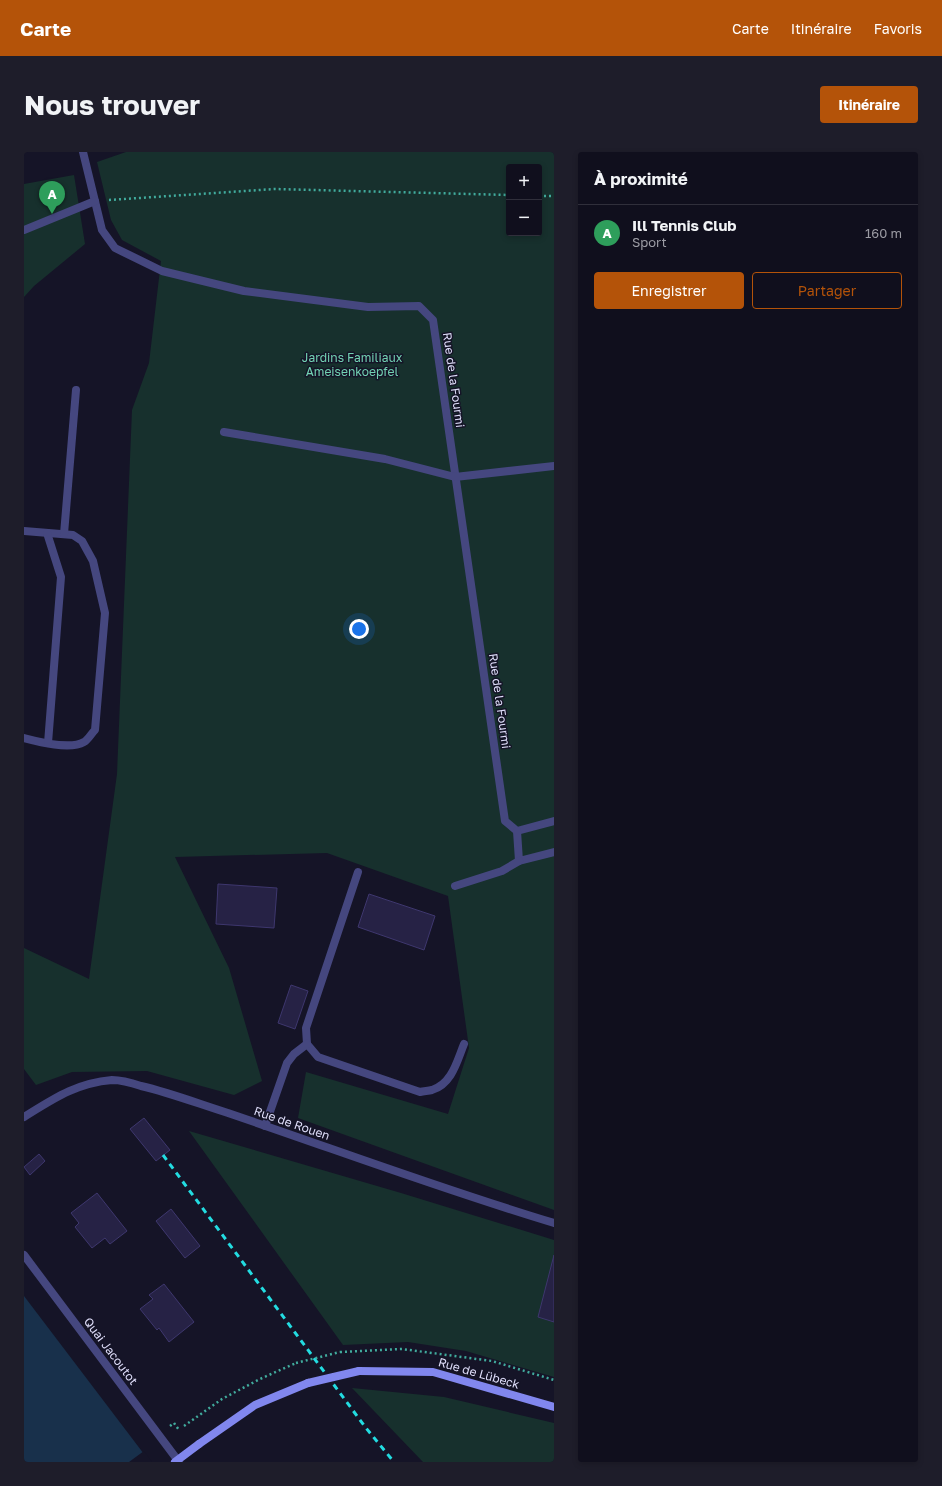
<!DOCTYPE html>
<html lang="fr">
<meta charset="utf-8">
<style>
body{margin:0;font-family:"Golos Text",sans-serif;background:#1e1d2a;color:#f1f3f6}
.controls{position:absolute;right:12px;top:12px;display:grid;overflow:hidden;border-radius:4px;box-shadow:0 2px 6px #0003}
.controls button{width:36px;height:36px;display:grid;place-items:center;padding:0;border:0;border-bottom:1px solid #302f3b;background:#100f1d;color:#f1f3f6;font:20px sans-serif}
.you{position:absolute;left:335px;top:477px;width:14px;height:14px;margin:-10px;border:3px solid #fff;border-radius:50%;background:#1a73e8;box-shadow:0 0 0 6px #1a73e833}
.badge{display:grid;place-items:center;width:26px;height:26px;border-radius:50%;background:#b45309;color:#fff;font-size:13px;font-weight:700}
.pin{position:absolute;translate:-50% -33px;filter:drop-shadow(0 1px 2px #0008)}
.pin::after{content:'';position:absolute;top:21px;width:14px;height:12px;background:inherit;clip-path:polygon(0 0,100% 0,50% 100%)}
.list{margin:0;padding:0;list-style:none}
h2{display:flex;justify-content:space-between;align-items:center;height:52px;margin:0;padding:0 16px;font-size:17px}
h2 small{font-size:13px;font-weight:400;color:#9c9ca4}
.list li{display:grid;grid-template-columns:26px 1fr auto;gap:12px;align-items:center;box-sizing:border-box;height:56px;padding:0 16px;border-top:1px solid #302f3b}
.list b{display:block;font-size:15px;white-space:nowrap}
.list p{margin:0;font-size:13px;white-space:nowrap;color:#9c9ca4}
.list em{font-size:13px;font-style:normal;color:#9c9ca4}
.actions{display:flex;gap:8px;padding:12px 16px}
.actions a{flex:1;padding:9px 0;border:1px solid #b45309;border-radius:4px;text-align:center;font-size:14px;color:#b45309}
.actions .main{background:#b45309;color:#fff}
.map{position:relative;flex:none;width:530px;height:1310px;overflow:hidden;border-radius:4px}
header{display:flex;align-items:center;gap:24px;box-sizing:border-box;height:56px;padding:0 20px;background:#b45309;color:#fff}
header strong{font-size:19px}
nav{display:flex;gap:22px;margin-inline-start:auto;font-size:14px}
.intro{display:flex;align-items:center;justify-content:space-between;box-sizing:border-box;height:96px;padding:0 24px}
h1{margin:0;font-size:28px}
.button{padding:10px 18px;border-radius:4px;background:#b45309;color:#fff;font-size:14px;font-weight:700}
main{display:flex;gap:24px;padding:0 24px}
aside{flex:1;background:#100f1d;border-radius:4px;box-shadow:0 2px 6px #0003}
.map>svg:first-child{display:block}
.green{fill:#17302d;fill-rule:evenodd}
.water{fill:#18304b}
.pier{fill:#151427}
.building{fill:#262245;stroke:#3e376e}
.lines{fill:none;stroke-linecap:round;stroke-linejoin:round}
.path{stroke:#41ab9d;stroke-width:2.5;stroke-dasharray:2 3;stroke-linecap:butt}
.lane{stroke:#45477f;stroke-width:8}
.street{stroke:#45477f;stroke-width:8}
.secondary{stroke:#8187ee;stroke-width:8}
.rail{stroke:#23dce1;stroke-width:3;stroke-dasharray:6 5;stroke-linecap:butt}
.path-bridge{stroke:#41ab9d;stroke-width:2.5;stroke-dasharray:2 3;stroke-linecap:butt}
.secondary-bridge{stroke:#8187ee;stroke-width:8}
.labels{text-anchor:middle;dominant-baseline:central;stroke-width:3;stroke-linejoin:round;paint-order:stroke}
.park-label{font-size:12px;fill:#72d2b3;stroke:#151427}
.street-label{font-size:12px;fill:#dfdefa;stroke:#151427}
</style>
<header>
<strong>Carte</strong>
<nav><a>Carte</a><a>Itinéraire</a><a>Favoris</a></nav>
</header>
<div class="intro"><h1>Nous trouver</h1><a class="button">Itinéraire</a></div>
<main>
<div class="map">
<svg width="530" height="1310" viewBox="0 0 530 1310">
<rect width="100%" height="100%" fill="#151427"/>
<g class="green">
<path d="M102 0H530V1058L274 966 282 920 424 962 445 896 424 744 303 701 151 705 205 816 238 929 210 943 123 919 48 920 12 933 0 917V796L65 827 93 622 108 258 125 211 137 109 98 88 87 68 73 10ZM485 15H515V81H485Z"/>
<path d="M50 23 61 92 10 134 0 145V32Z"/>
<path d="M165 979 377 1041 530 1088V1225L442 1199 384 1190 319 1193Z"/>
<path d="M328 1236 420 1245 530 1271V1310H399Z"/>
</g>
<path class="water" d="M0 1144 126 1310H0Z"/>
<path class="pier" d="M120 1299 128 1310H105Z"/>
<g class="building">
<path d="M194 732 253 736 250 776 192 772Z"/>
<path d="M345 742 411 764 400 798 334 775Z"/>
<path d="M267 833 284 839 271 877 254 871Z"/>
<path d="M120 966 146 998 132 1009 106 977Z"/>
<path d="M15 1002 21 1009 6 1023 0 1015Z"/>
<path d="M73 1041 103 1079 86 1092 81 1086 68 1096 51 1075 55 1071 47 1061Z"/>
<path d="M147 1057 176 1094 161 1106 132 1069Z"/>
<path d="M530 1103V1170L514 1165Z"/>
<path d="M140 1132 170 1170 145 1190 135 1176 133 1178 116 1157 129 1147 125 1143Z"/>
</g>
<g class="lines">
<g class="path">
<path d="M515 44H530"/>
<path d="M85 48 251 37 485 43"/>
<path d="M316 1200 378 1197 468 1209 530 1228"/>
<path d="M146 1274 150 1271 155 1278"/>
<path d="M160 1274 198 1247 236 1227 272 1211"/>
</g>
<g class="lane">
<path d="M59 0 78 78 91 96 138 119 220 139 344 155 395 154 409 168 481 669 493 679 530 669"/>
<path d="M0 78 71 49"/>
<path d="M200 280 361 307 431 325 530 314"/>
<path d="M0 379 49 383 58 389 69 409 81 461 71 578C67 582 64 588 60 590 46 598 15 590 0 586"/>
<path d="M23 381 37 425 24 591"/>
<path d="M40 382 52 238"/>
<path d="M493 679 495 709 530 700"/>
<path d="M334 720 282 876 283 892 294 905 396 940C400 939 404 939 408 938 428 932 433 909 440 892"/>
<path d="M431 734 478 719 495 709"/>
<path d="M241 974 263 911 270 902 283 892"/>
</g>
<g class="street">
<path d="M0 965C29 947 52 931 88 928 97 928 108 931 117 934 147 941 175 952 204 961 313 998 420 1038 530 1071"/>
<path d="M0 1103 155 1310"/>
</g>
<g class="secondary">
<path d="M335 1219 409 1220 530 1255"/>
<path d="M175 1292 231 1253 284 1231"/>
</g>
<path class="rail" d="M139 1003 342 1276 370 1310"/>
<path class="path-bridge" d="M272 1211 316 1200"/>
<g class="secondary-bridge">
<path d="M284 1231 335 1219"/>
<path d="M151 1310 175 1292"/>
</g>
</g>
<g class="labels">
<g class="park-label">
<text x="328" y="205">Jardins Familiaux<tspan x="328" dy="14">Ameisenkoepfel</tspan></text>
</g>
<g class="street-label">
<text transform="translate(430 228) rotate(82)">Rue de la Fourmi</text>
<text transform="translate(476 549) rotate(82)">Rue de la Fourmi</text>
<text transform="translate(268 971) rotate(19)">Rue de Rouen</text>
<text transform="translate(87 1199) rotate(53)">Quai Jacoutot</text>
<text transform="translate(455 1221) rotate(16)">Rue de Lübeck</text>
</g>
</g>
</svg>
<div class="controls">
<button>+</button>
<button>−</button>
</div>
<div class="you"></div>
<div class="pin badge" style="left:28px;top:62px;background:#2e9e5b">A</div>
</div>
<aside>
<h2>À proximité<small></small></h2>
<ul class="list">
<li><span class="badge" style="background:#2e9e5b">A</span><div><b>Ill Tennis Club</b><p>Sport</p></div><em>160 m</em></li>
</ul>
<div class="actions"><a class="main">Enregistrer</a><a>Partager</a></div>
</aside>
</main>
